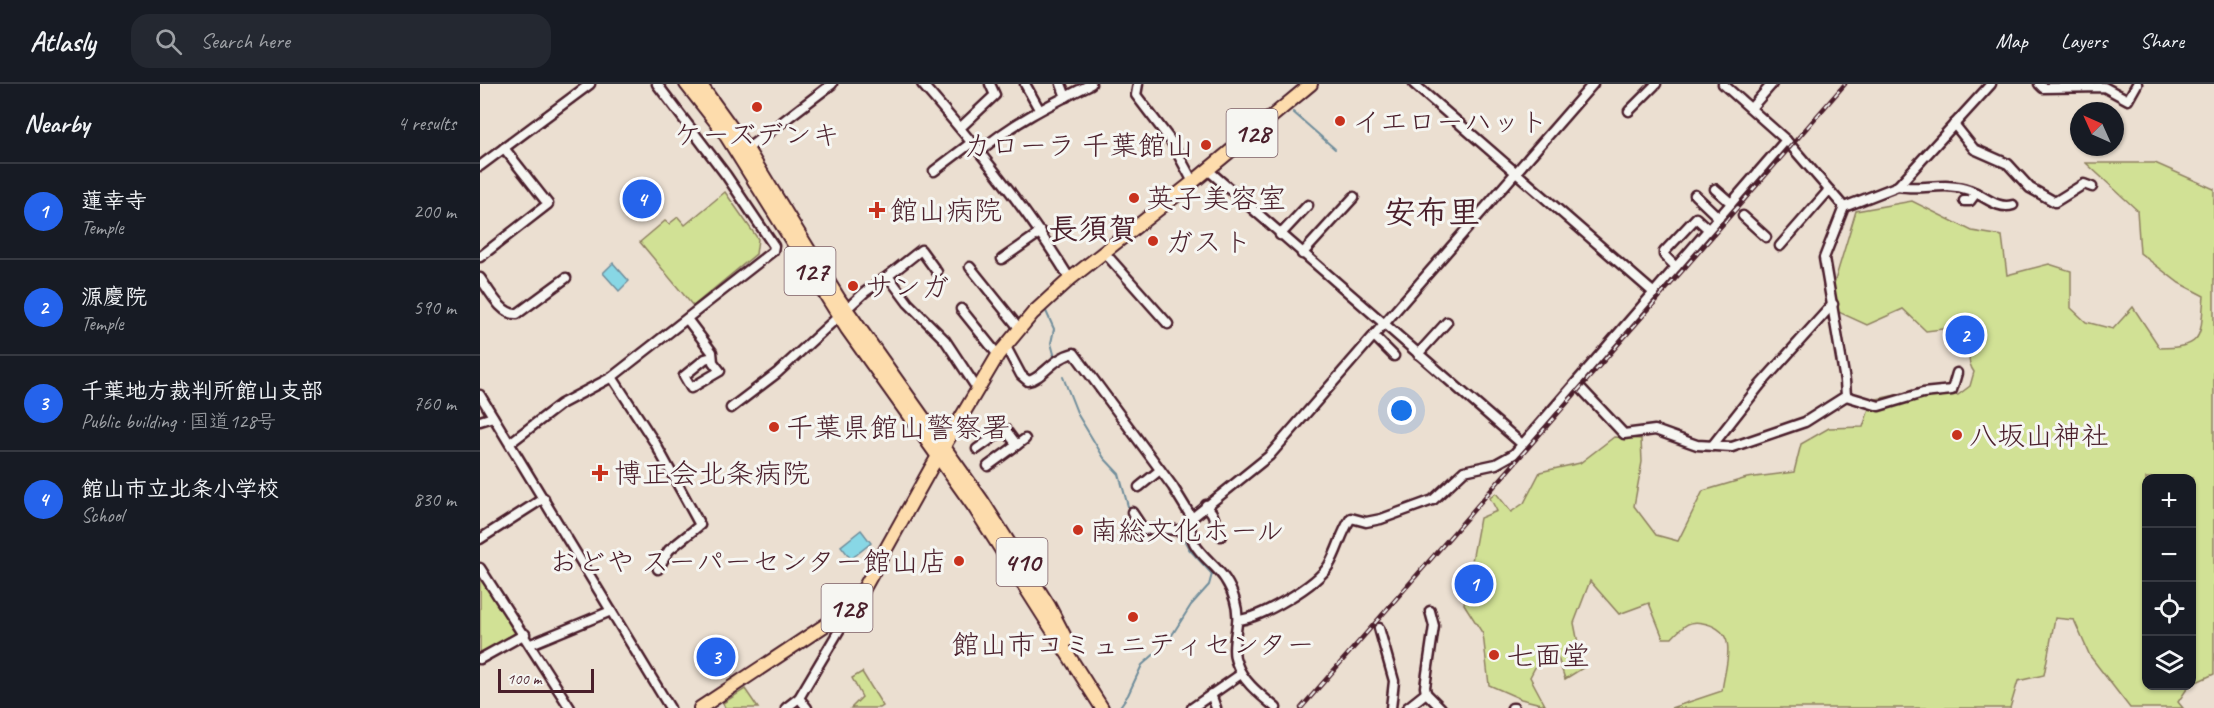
<!DOCTYPE html>
<meta charset="utf-8">
<style>
body{margin:0;font-family:Caveat,"Klee One",sans-serif;background:#242831;color:#f1f3f6}
.controls{position:absolute;right:18px;bottom:18px;display:grid;overflow:hidden;border-radius:12px;box-shadow:0 2px 4px #0004}
.controls button{width:54px;height:54px;display:grid;place-items:center;padding:0;border:0;border-bottom:2px solid #363941;background:#171b24;color:#f1f3f6;font:30px sans-serif}
.compass{position:absolute;left:1590px;top:18px;width:54px;height:54px;border-radius:50%;background:#171b24;box-shadow:0 2px 4px #0004;rotate:315deg}
.scale{position:absolute;left:18px;bottom:15px;width:96px;box-sizing:border-box;padding-left:6px;border:3px solid #4a1f2b;border-top:0;font-size:16px;line-height:21px;white-space:nowrap;color:#4a1f2b;-webkit-text-stroke:4px #f6f6f2;paint-order:stroke}
.you{position:absolute;left:922px;top:327px;width:21px;height:21px;margin:-15px;border:4px solid #fff;border-radius:50%;background:#1a73e8;box-shadow:0 0 0 9px #1a73e833}
.badge{display:grid;place-items:center;width:39px;height:39px;border-radius:50%;background:#2563eb;color:#fff;font-size:20px;font-weight:700}
.pin{position:absolute;translate:-50% -50%;border:3px solid #fff;box-shadow:0 2px 6px #0006}
.list{margin:0;padding:0;list-style:none}
h2{display:flex;justify-content:space-between;align-items:center;height:78px;margin:0;padding:0 24px;font-size:26px}
h2 small{font-size:20px;font-weight:400;color:#9ea1a6}
.list li{display:grid;grid-template-columns:39px 1fr auto;gap:18px;align-items:center;box-sizing:border-box;height:96px;padding:0 24px;border-top:2px solid #363941}
.list b{display:block;font-size:22px;white-space:nowrap}
.list p{margin:0;font-size:20px;white-space:nowrap;color:#9ea1a6}
.list em{font-size:20px;font-style:normal;color:#9ea1a6}
.icon{flex:none;width:33px;height:33px;fill:none;stroke:currentColor;stroke-width:2;stroke-linecap:round;stroke-linejoin:round}
.map{position:relative;flex:none;width:1734px;height:624px;overflow:hidden}
header{display:flex;align-items:center;gap:36px;box-sizing:border-box;height:84px;padding:0 30px;background:#171b24;border-bottom:2px solid #363941}
header strong{font-size:28px}
nav{display:flex;gap:33px;margin-inline-start:auto;font-size:21px}
.search{width:420px;height:54px;background:#242831;display:flex;align-items:center;gap:15px;box-sizing:border-box;padding:0 21px;border-radius:18px;color:#9ea1a6;font-size:22px}
main{display:flex}
aside{flex:1;background:#171b24}
.map>svg:first-child{display:block}
.green{fill:#d1e195;stroke:#8e8060;stroke-width:1.5}
.water{fill:#88d7e5;stroke:#6f8d9b;stroke-width:1.5}
.lines{fill:none;stroke-linecap:round;stroke-linejoin:round}
.stream{stroke:#6f8d9b;stroke-width:2}
.minor-casing{stroke:#4a1f2b;stroke-width:13}
.highway-casing{stroke:#4a1f2b;stroke-width:16}
.minor{stroke:#f6f6f2;stroke-width:8}
.highway{stroke:#fddcac;stroke-width:12}
.rail-casing{stroke:#4a1f2b;stroke-width:4.5}
.rail{stroke:#f6f6f2;stroke-width:2;stroke-dasharray:7;stroke-linecap:butt}
.poi-dot{fill:#c8321e;stroke:#f6f6f2;stroke-width:2}
.labels{text-anchor:middle;dominant-baseline:central;stroke-width:6;stroke-linejoin:round;paint-order:stroke}
.shield{fill:#f6f6f2;stroke:#7e6067;stroke-width:1.5}
.shield-label{font-size:27px;font-weight:bold;fill:#4a1f2b}
.poi-label{font-size:28px;fill:#4a1f2b;stroke:#f6f6f2;text-anchor:start}
.neighbourhood-label{font-size:30px;font-weight:bold;fill:#4a1f2b;stroke:#f6f6f2}
.quarter-label{font-size:32px;font-weight:bold;fill:#4a1f2b;stroke:#f6f6f2}
</style>
<header>
<strong>Atlasly</strong>
<div class="search"><svg class="icon" aria-label="search" viewBox="0 0 24 24"><circle cx="10" cy="10" r="6"/><path d="M15 15l6 6"/></svg>Search here</div>
<nav><a>Map</a><a>Layers</a><a>Share</a></nav>
</header>
<main>
<aside>
<h2>Nearby<small>4 results</small></h2>
<ul class="list">
<li><span class="badge">1</span><div><b>蓮幸寺</b><p>Temple</p></div><em>200 m</em></li>
<li><span class="badge">2</span><div><b>源慶院</b><p>Temple</p></div><em>590 m</em></li>
<li><span class="badge">3</span><div><b>千葉地方裁判所館山支部</b><p>Public building · 国道128号</p></div><em>760 m</em></li>
<li><span class="badge">4</span><div><b>館山市立北条小学校</b><p>School</p></div><em>830 m</em></li>
</ul>
</aside>
<div class="map">
<svg width="1734" height="624" viewBox="0 0 1734 624">
<rect width="100%" height="100%" fill="#ebdfd1"/>
<filter id="ink" filterUnits="userSpaceOnUse"><feTurbulence type="fractalNoise" baseFrequency=".0167" numOctaves="2"/><feDisplacementMap in="SourceGraphic" scale="12" xChannelSelector="R" yChannelSelector="G"/><feConvolveMatrix kernelMatrix="1 2 1 2 8 2 1 2 1" color-interpolation-filters="sRGB"/></filter>
<g filter="url(#ink)">
<g class="green">
<path d="M1606 79H1675L1734 105V590L1712 600V394H1666V602H1709L1698 618 1703 624H1650L1610 572 1594 536 1575 534 1564 591 1538 597 1530 624H1191L1242 607C1245 581 1260 549 1227 540 1209 535 1204 541 1192 554H1183L1169 519 1139 530 1110 497 1094 539 1103 584 1085 595 1077 571 1059 576 1050 593 1065 621 1041 615 1009 601 1003 550 984 520 1000 434 1017 427 1010 414 1016 409 1031 428 1044 419 1060 388 1100 379 1134 353 1161 355 1162 378 1154 422 1176 451 1198 457 1223 407 1267 394 1314 388 1321 360 1349 344 1383 343 1392 316 1421 310 1478 311 1490 302 1494 288C1484 273 1491 262 1494 246L1479 243 1446 247 1423 225 1387 241 1352 225 1346 216 1353 203 1376 127 1432 117 1492 147 1522 152 1527 191 1569 180 1591 187V224L1606 238 1633 245 1653 223 1680 264C1726 264 1720 250 1724 212L1699 199 1660 169 1657 126Z"/>
<path d="M245 108 278 155 276 170 213 222 160 158 185 137 189 140 198 133 205 141Z"/>
<path d="M0 490 37 546 35 553 0 572Z"/>
<path d="M382 588 403 622 400 624H371L382 613 372 594Z"/>
<path d="M265 605 278 624H245L243 619Z"/>
</g>
<g class="water">
<path d="M133 179 149 197 139 207 123 189Z"/>
<path d="M381 446 391 459 371 475 361 462Z"/>
</g>
<g class="lines">
<g class="stream">
<path d="M813 28 855 65"/>
<path d="M565 225 574 245 571 259 574 270 570 277"/>
<path d="M583 293 598 331 624 374 639 390 649 426"/>
<path d="M639 624 648 611 662 581 687 559 711 521 729 501 732 490 709 465 702 452 695 450"/>
</g>
<defs>
<g id="minor">
<path d="M442 0C496 62 547 125 590 195"/>
<path d="M545 0 559 25"/>
<path d="M581 0 586 13"/>
<path d="M658 0 656 11 691 57 713 98"/>
<path d="M934 0 1174 209"/>
<path d="M1243 0 1306 56 1364 123"/>
<path d="M1559 0 1563 4 1624 3 1648 16 1657 0"/>
<path d="M1271 24 1292 0"/>
<path d="M1149 27 1176 0"/>
<path d="M1474 40 1494 65 1528 80 1550 104 1575 118 1604 100 1612 103"/>
<path d="M480 44 515 11 510 0"/>
<path d="M267 65 352 0"/>
<path d="M500 67C534 38 571 20 611 0"/>
<path d="M0 82 110 0"/>
<path d="M728 86 1042 360"/>
<path d="M454 87 491 59"/>
<path d="M1418 102C1442 107 1465 97 1489 106 1504 111 1517 126 1533 121"/>
<path d="M1235 105 1251 119"/>
<path d="M1215 111 1239 134"/>
<path d="M1484 117H1490L1496 109"/>
<path d="M1263 132 1286 153"/>
<path d="M800 151 828 121"/>
<path d="M1300 162 1349 106"/>
<path d="M624 168 688 240"/>
<path d="M822 170 874 113"/>
<path d="M0 173 68 120 24 64"/>
<path d="M522 175 561 148"/>
<path d="M490 183 539 244"/>
<path d="M1196 183 1184 171V168L1216 134 1228 145"/>
<path d="M457 188 441 166 408 192 428 219 465 256 498 306"/>
<path d="M0 194C9 206 21 231 37 230L86 194"/>
<path d="M481 225 518 271"/>
<path d="M207 235 232 268 233 278 240 287 211 304 204 292 225 275 232 273"/>
<path d="M894 252 914 272"/>
<path d="M525 261 541 291 548 297C562 295 572 274 594 269L693 403 712 434"/>
<path d="M938 270 967 238"/>
<path d="M132 293 175 359 220 441 189 466 178 485"/>
<path d="M1096 299 1144 350 1175 346 1217 361 1252 363 1325 338 1366 312 1365 297 1344 174 1364 123 1418 102 1511 0"/>
<path d="M0 311 190 624"/>
<path d="M1366 312 1399 322 1443 309 1472 306 1477 289"/>
<path d="M251 324 297 289 385 208 408 192"/>
<path d="M0 337 13 333"/>
<path d="M30 359 81 320 132 293 293 167 294 162 246 91 177 0"/>
<path d="M1232 362 1280 301 1353 220"/>
<path d="M497 365 525 345 537 361"/>
<path d="M508 382 545 355"/>
<path d="M659 403 680 386"/>
<path d="M726 421 732 429 741 452"/>
<path d="M652 428 664 446 680 444 710 448"/>
<path d="M0 455 64 414"/>
<path d="M0 484 90 624"/>
<path d="M950 527 954 542 945 603 946 609 961 624"/>
<path d="M758 536C781 534 837 501 849 481 858 466 861 449 871 434L886 438 901 435 953 416 984 387 1016 380 1034 370 1306 56"/>
<path d="M899 544 914 597 911 624"/>
<path d="M51 560 131 527"/>
<path d="M0 575 45 550"/>
<path d="M731 610 736 624"/>
<path d="M319 614 327 624"/>
<path d="M306 624 319 614 367 533 371 521"/>
<path d="M712 624 761 590"/>
<path d="M796 624C782 612 763 598 757 580 751 567 756 552 757 539 759 525 753 507 745 495 731 474 704 464 712 434L789 372 1113 0"/>
<path d="M927 624 946 609"/>
<path d="M1032 624H1034"/>
</g>
<g id="highway">
<path d="M206 0 243 47 367 245 494 423 622 624"/>
<path d="M220 0 267 65 359 215 503 418 569 522 587 557"/>
<path d="M220 624 350 538 382 508 451 384 518 271 553 229 590 195 713 98 831 0"/>
</g>
</defs>
<use href="#minor" class="minor-casing"/>
<use href="#highway" class="highway-casing"/>
<use href="#minor" class="minor"/>
<use href="#highway" class="highway"/>
<defs>
<path id="rail" d="M821 624 1365 0"/>
</defs>
<use href="#rail" class="rail-casing"/>
<use href="#rail" class="rail"/>
</g>
</g>
<g class="poi-dot">
<circle cx="277" cy="23" r="6"/>
<circle cx="860" cy="37" r="6"/>
<circle cx="726" cy="61" r="6"/>
<circle cx="654" cy="114" r="6"/>
<path d="M394 117h6v6h6v6h-6v6h-6v-6h-6v-6h6z"/>
<circle cx="673" cy="157" r="6"/>
<circle cx="373" cy="202" r="6"/>
<circle cx="294" cy="343" r="6"/>
<circle cx="1477" cy="351" r="6"/>
<path d="M117 380h6v6h6v6h-6v6h-6v-6h-6v-6h6z"/>
<circle cx="598" cy="446" r="6"/>
<circle cx="479" cy="477" r="6"/>
<circle cx="653" cy="533" r="6"/>
<circle cx="1014" cy="571" r="6"/>
</g>
<g class="labels">
<g class="shield">
<rect x="746.5" y="25" width="51" height="48" rx="4.5"/>
<rect x="304.5" y="163" width="51" height="48" rx="4.5"/>
<rect x="516.5" y="454" width="51" height="48" rx="4.5"/>
<rect x="341.5" y="500" width="51" height="48" rx="4.5"/>
</g>
<g class="shield-label">
<text x="772" y="49">128</text>
<text x="330" y="187">127</text>
<text x="542" y="478">410</text>
<text x="367" y="524">128</text>
</g>
<g class="poi-label">
<text x="872" y="37">イエローハット</text>
<text x="277" y="50" text-anchor="middle">ケーズデンキ</text>
<text x="714" y="61" text-anchor="end">カローラ 千葉館山</text>
<text x="666" y="114">英子美容室</text>
<text x="410" y="126">館山病院</text>
<text x="685" y="157">ガスト</text>
<text x="385" y="202">サンガ</text>
<text x="306" y="343">千葉県館山警察署</text>
<text x="1489" y="351">八坂山神社</text>
<text x="134" y="389">博正会北条病院</text>
<text x="610" y="446">南総文化ホール</text>
<text x="467" y="477" text-anchor="end">おどや スーパーセンター館山店</text>
<text x="653" y="560" text-anchor="middle">館山市コミュニティセンター</text>
<text x="1026" y="571">七面堂</text>
</g>
<g class="neighbourhood-label">
<text x="613" y="145">長須賀</text>
</g>
<g class="quarter-label">
<text x="952" y="128">安布里</text>
</g>
</g>
</svg>
<div class="controls">
<button>+</button>
<button>−</button>
<button><svg class="icon" aria-label="locate" viewBox="0 0 24 24"><circle cx="12" cy="12" r="6"/><path d="M12 2v4M12 18v4M2 12h4M18 12h4"/></svg></button>
<button><svg class="icon" aria-label="layers" viewBox="0 0 24 24"><path d="M12 4l9 5-9 5-9-5zM3 14l9 5 9-5"/></svg></button>
</div>
<svg class="compass" viewBox="-18 -18 36 36"><path d="M0-13l5 13h-10z" fill="#e53935"/><path d="M0 13l5-13h-10z" fill="#9ea1a6"/></svg>
<div class="scale">100 m</div>
<div class="you"></div>
<div class="pin badge" style="left:994px;top:500px">1</div>
<div class="pin badge" style="left:1485px;top:251px">2</div>
<div class="pin badge" style="left:236px;top:573px">3</div>
<div class="pin badge" style="left:162px;top:115px">4</div>
</div>
</main>
